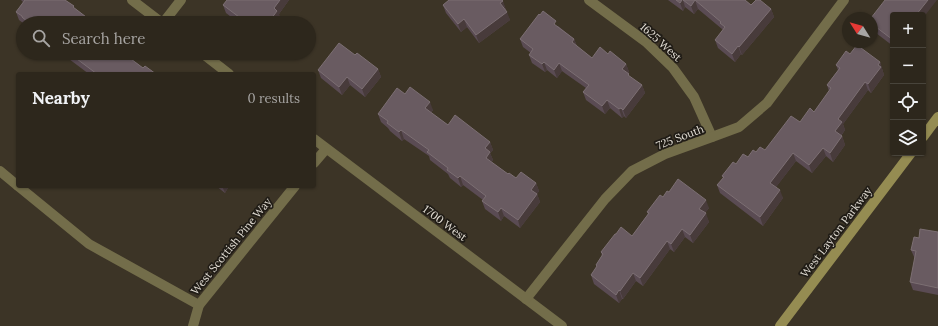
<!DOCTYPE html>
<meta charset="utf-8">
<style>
body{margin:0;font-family:Lora,serif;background:#352f25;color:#f1f3f6}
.controls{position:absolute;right:12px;top:12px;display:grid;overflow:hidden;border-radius:4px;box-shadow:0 1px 3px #0004}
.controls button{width:36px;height:36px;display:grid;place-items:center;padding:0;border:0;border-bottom:1px solid #48443b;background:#2d271c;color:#f1f3f6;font:20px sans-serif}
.compass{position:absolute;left:842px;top:12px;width:36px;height:36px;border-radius:50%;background:#2d271c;box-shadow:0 1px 3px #0004;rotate:307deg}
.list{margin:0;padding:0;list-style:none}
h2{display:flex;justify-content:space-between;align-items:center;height:52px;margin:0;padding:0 16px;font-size:17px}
h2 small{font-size:13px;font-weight:400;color:#a7a5a3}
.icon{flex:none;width:22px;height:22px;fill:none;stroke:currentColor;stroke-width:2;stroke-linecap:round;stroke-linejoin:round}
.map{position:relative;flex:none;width:938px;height:326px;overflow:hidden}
.search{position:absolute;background:#2d271c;box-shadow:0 1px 3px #0004;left:16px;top:16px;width:300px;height:44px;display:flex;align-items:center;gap:10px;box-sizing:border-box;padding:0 14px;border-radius:22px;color:#a7a5a3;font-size:15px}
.panel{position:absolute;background:#2d271c;box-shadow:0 1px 3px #0004;left:16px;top:72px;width:300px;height:116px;border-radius:4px}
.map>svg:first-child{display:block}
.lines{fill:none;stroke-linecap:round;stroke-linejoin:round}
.minor{stroke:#736d4a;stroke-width:10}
.secondary{stroke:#958c52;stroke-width:10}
.wall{fill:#5a4b53}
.shaded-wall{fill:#483b3b}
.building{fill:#695b61;stroke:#7c6f73}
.labels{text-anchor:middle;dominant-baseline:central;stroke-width:3.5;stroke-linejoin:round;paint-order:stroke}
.street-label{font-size:11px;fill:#e2ddd4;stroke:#201c16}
</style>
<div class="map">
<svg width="938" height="326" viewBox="0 0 938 326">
<rect width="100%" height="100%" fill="#3c3426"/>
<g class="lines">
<g class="minor">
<path d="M132 0 162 23"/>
<path d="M589 0 646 42 673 68 694 97 712 137"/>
<path d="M163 23 181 0"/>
<path d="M202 53 229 74"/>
<path d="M314 139 562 326"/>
<path d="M314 163 326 149"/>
<path d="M0 171 18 186"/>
<path d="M18 186 89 244 199 305"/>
<path d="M526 299 605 199 632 171 665 154 712 137 739 127 767 103 844 0"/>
<path d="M193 326 199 305 295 186"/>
</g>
<g class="secondary">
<path d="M923 137 938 117"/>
<path d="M780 326 911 153"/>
</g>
</g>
<g class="wall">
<path d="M21 0H65L74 6V8L94 23H23L19 20 16 12 23 2Z"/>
<path d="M227 0H289L279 14 280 19 277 23H239L226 13 223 5Z"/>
<path d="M448 0H502L506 10H505L510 20 479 43 467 27 461 32 446 13 443 5 448 1Z"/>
<path d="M668 0H745L751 5 771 9 774 17 742 55 741 54 735 62 718 48 715 40 723 30 722 29 698 9 694 14 685 7 683 11Z"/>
<path d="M893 15V46L872 30V18Z"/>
<path d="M558 26 574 39 577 46 592 58 608 54 626 64 629 72 628 73 629 76 642 85 645 93 626 118 624 116 622 118 610 108 605 114 586 100 583 92 586 88 566 74 562 71 557 78 547 70 545 72 532 63 529 55 531 53 523 47 520 39Z"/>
<path d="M61 53H123L143 68 156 74H89Z"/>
<path d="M850 54 880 62 884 75 871 93 868 90 843 124 845 130 841 136H842L845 145 833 162 826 156 812 173 796 161 776 187 783 198 763 226 720 193 717 185 723 178 722 176 736 164 756 152 765 150 800 122 814 112 829 91 827 85 838 70 836 65Z"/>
<path d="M355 55 378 69 381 77 365 97 350 85 342 95 321 78 318 70Z"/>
<path d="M405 94 433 110 431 113 448 125 490 142 493 150 490 153 493 160 491 162 508 174 516 178 536 183 539 191 537 194 540 202 520 228 504 216 501 221 485 209 482 201 483 200 463 185 461 187 450 178 448 174 430 160 429 156 404 139 402 141 390 131 388 128 381 122 378 114Z"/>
<path d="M216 186H229L225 193Z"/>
<path d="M669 192 709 208 705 213 709 222 693 243 685 237 674 252 670 249 643 286 636 281 623 299H622L619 303 594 284 591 275 597 267 596 265 602 256 601 252 616 234 632 236 648 214 647 212 663 197Z"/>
<path d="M938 232V295L913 290 910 282 915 259 911 250 919 238Z"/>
</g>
<g class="shaded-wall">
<path d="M280 0H289L279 14 280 19 277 23H268L274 8Z"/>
<path d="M682 0H683L685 7 683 11 680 3Z"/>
<path d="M695 0 698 9 694 14 691 6Z"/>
<path d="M928 0H937L923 18V15H916Z"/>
<path d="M503 1 506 10 503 12 500 3Z"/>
<path d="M771 9 774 17 742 55 739 47Z"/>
<path d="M507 12 510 20 479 43 476 35Z"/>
<path d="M464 19 467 27 461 32 458 24Z"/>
<path d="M574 39 577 47 572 42Z"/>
<path d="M738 46 741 54 735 62 732 54Z"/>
<path d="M544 62 547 70 545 72 542 64Z"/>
<path d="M880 62 884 75 871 93 868 84 878 65Z"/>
<path d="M559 63 562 71 557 78 554 70Z"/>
<path d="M626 64 629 72 625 77 622 69Z"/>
<path d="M378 69 381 77 365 97 362 89Z"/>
<path d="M347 77 350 85 342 95 339 87Z"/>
<path d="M865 82 868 90 843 124 845 130 838 139 835 131 838 119Z"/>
<path d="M642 85 645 93 626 118 623 110Z"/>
<path d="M607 100 610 108 605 114 602 106Z"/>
<path d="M430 102 433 110 428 116 425 108Z"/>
<path d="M621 108 624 116 622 118 619 109Z"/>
<path d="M401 130 404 139 402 141 399 132Z"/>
<path d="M842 136 845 145 833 162 830 153Z"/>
<path d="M490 142 493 150 490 153 493 160 489 166 486 158 485 148Z"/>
<path d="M823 148 826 156 812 173 809 165Z"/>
<path d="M793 153 796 161 773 191 770 183Z"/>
<path d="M460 176 463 185 461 187 458 178Z"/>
<path d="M536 183 539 191 537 194 540 202 520 228 518 220 531 190Z"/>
<path d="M222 186H229L225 193Z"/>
<path d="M780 190 783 198 763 226 760 217Z"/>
<path d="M706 200 709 208 702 217 699 209Z"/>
<path d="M501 208 504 216 501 221 498 212Z"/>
<path d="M706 213 709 222 693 243 690 235Z"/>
<path d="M682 229 685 237 674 252 671 244Z"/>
<path d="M667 241 670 249 643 286 640 278Z"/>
<path d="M633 273 636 281 623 299 620 291Z"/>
<path d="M619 290 622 299 619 303 616 295Z"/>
</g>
<g class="building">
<path d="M25 0H65L74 6 73 7 94 23H29L22 17V16L16 12Z"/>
<path d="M227 0H280L274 8 277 11 268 23H247L223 5Z"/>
<path d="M449 0H502L503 1 500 3 507 12 476 35 464 19 458 24 443 5Z"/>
<path d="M676 0H682L680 3Z"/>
<path d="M683 0H745L751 5 756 0H760L771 9 739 47 738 46 732 54 715 40 725 27 720 23 721 22 695 0 691 6Z"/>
<path d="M885 0H928L916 15H893V40L872 24V18H871Z"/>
<path d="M543 11 556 21 554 24 574 39 572 42 592 58 600 47 608 54 610 51 626 64 622 69 629 74 628 75 642 85 623 110 621 108 619 109 607 100 602 106 583 92 589 85 563 66 559 63 554 70 544 62 542 64 529 55 533 49 520 39 539 14 540 15Z"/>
<path d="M339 43 355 55 357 53 378 69 362 89 347 77 339 87 318 70Z"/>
<path d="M857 45 880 62 878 65 881 67 868 84 865 82 838 119 842 122 835 131 842 136 830 153 823 148 809 165 793 153 770 183 780 190 760 217 717 185 724 177 722 176 733 162 736 164 743 154 748 157 753 150 756 152 760 147 765 150 791 116 800 122 810 108 814 112 831 88 827 85 840 68 836 65 846 51 850 54Z"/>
<path d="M69 53H123L143 68 145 66 156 74H121L119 73 118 74H97Z"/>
<path d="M410 87 430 102 425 108 448 125 455 115 490 142 485 148 490 152 486 158 508 174 509 173 516 178 521 172 536 183 531 190 537 194 518 220 501 208 498 212 482 201 486 196 460 176 458 178 447 170 448 168 427 152 429 150 401 130 399 132 387 123 388 121 378 114 397 88 405 94Z"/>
<path d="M678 179 706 200 699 209 706 213 690 235 682 229 671 244 667 241 640 278 633 273 620 291 619 290 616 295 591 275 597 266 596 265 603 254 601 252 615 234H616L621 227 632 236 649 213 647 212 660 195 663 197 667 191 669 192Z"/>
<path d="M920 229 938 232V288L910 282 916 251 911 250 914 237 919 238Z"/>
</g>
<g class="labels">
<g class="street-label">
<text transform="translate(661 42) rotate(42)">1625 West</text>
<text transform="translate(680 137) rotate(-21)">725 South</text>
<text transform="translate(445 223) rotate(37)">1700 West</text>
<text transform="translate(836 232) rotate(-53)">West Layton Parkway</text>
<text transform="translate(231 246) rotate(-51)">West Scottish Pine Way</text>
</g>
</g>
</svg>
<div class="controls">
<button>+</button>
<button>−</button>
<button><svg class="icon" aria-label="locate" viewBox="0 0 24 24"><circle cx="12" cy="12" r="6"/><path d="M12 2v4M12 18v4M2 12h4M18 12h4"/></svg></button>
<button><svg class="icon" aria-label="layers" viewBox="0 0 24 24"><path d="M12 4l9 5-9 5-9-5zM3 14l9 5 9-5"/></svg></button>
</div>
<svg class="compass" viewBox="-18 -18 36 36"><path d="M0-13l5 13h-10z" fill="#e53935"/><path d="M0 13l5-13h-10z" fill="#a7a5a3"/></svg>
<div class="search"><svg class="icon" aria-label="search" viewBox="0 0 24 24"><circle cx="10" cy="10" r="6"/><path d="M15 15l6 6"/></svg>Search here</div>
<section class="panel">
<h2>Nearby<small>0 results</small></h2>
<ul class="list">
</ul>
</section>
</div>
